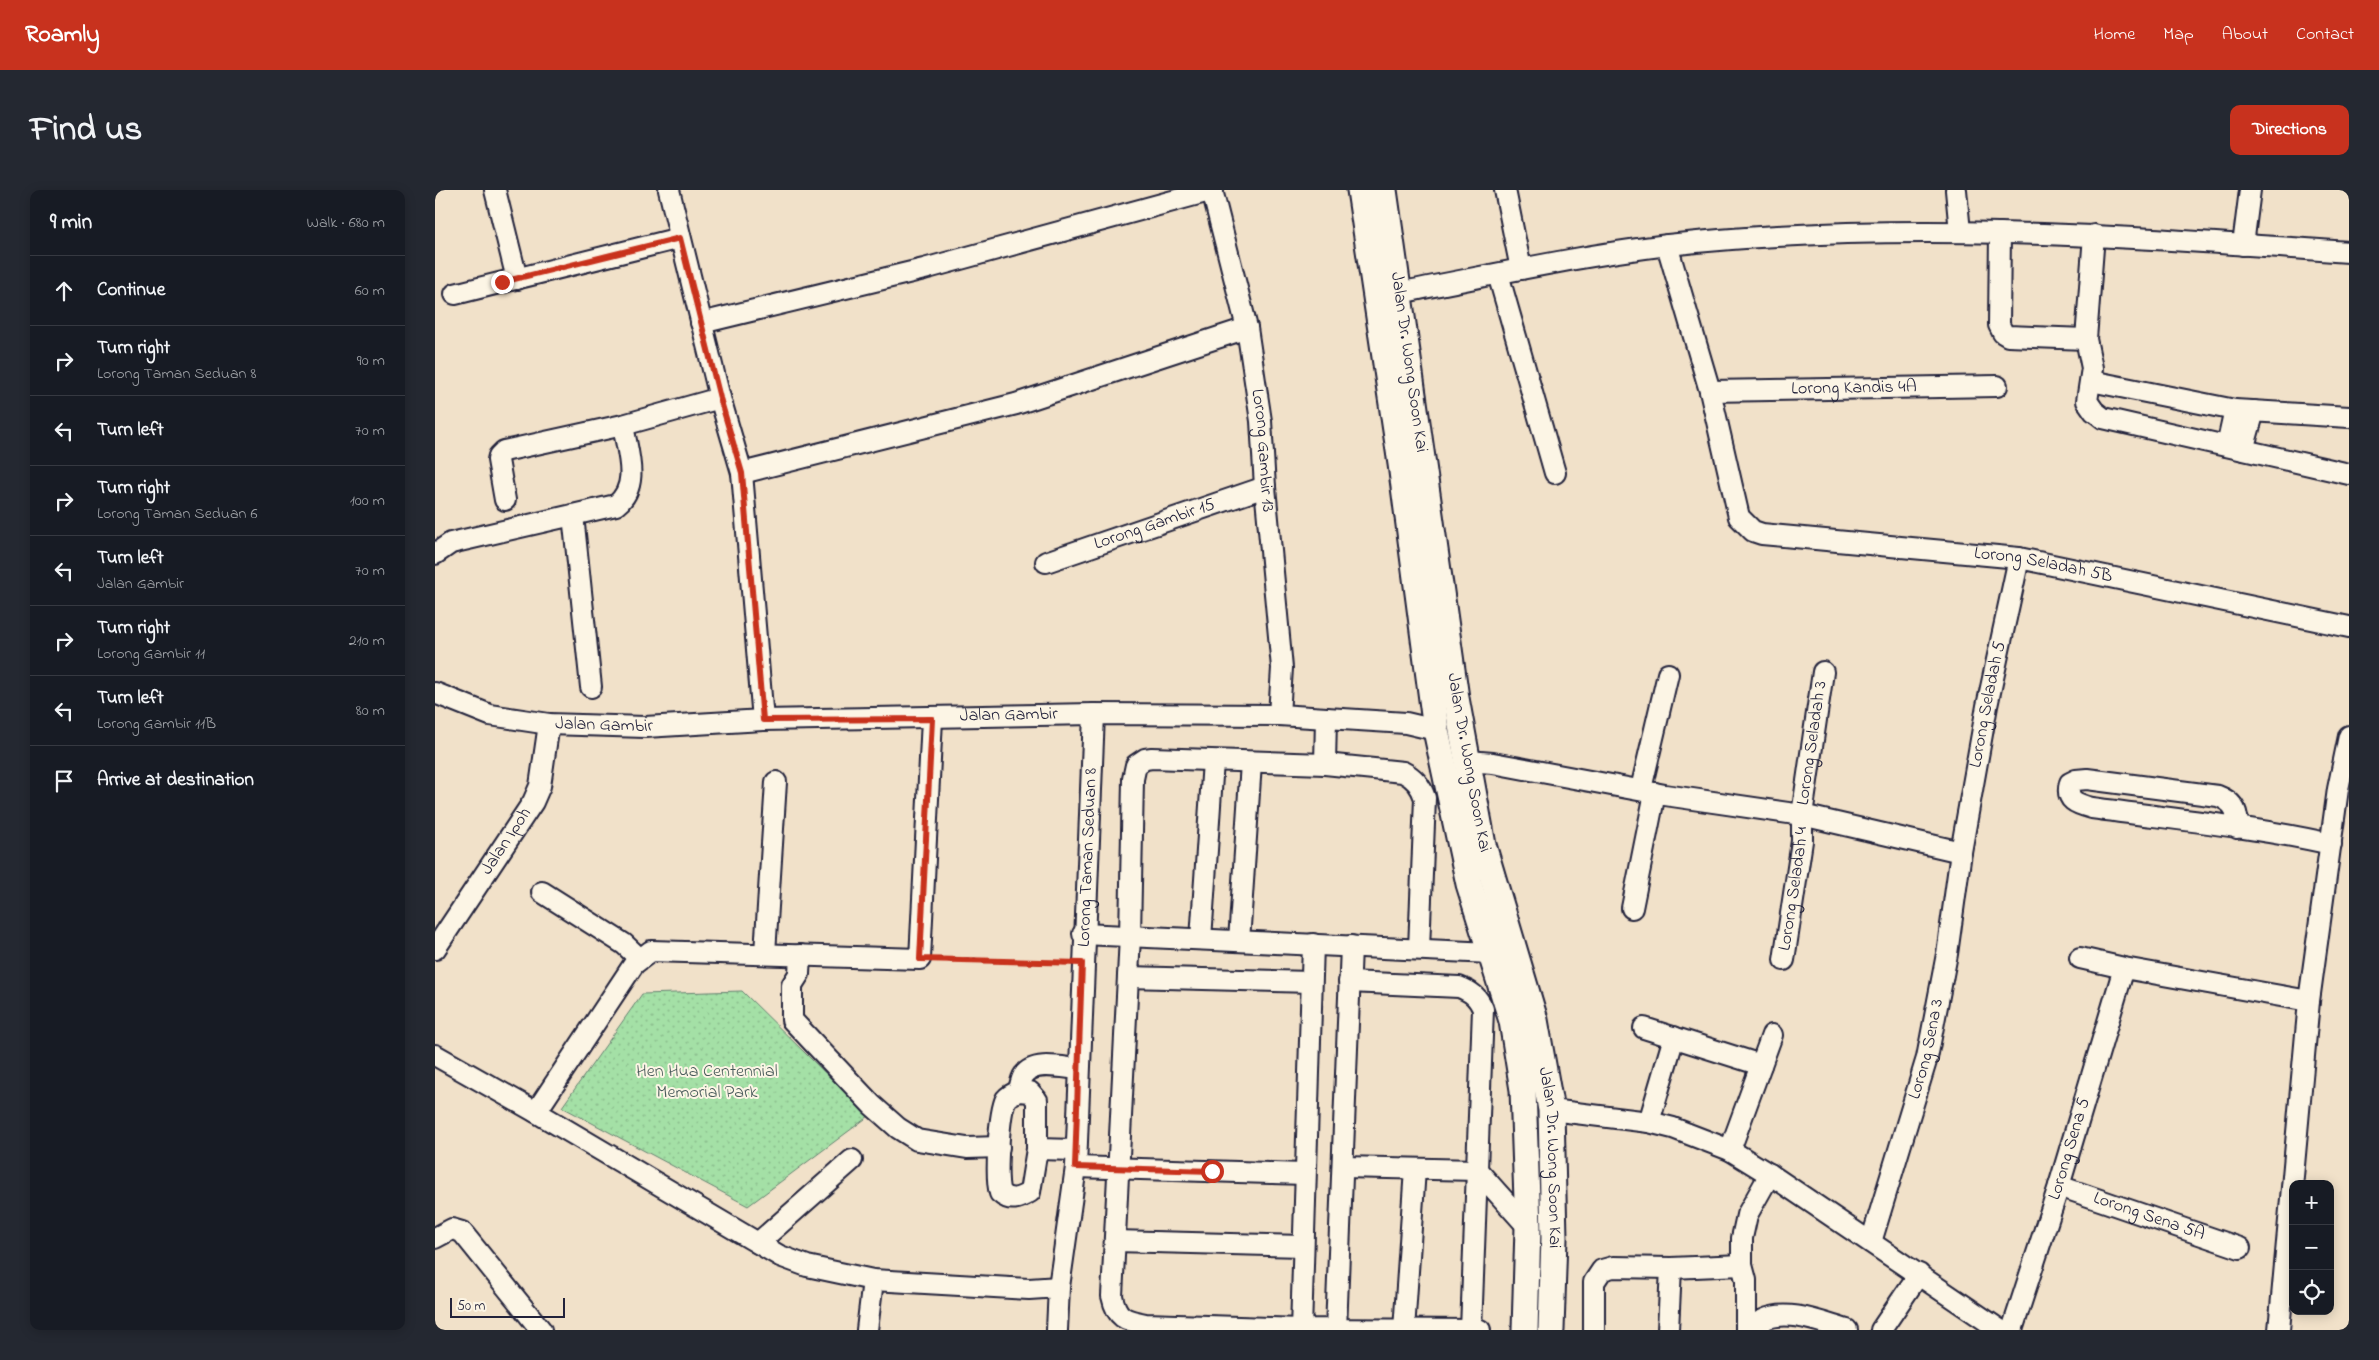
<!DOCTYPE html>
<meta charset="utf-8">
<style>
body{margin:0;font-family:"Indie Flower",sans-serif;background:#242831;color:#f1f3f6}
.controls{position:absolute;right:15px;bottom:15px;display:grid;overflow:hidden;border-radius:10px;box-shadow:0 2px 12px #0003}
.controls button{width:45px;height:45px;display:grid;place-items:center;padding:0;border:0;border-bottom:1px solid #363941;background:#171b24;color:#f1f3f6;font:25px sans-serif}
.scale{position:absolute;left:15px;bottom:12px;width:115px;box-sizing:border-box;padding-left:5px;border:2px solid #22223b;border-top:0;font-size:14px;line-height:18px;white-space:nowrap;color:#22223b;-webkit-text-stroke:4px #fcf5e5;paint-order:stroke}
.stop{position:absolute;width:15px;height:15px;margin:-11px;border:4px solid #c8321e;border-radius:50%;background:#fff}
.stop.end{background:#c8321e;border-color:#fff;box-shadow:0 1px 5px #0008}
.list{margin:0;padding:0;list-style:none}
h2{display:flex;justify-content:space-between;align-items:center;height:65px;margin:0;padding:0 20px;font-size:21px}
h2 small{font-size:16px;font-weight:400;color:#9ea1a6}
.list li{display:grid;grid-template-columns:32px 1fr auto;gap:15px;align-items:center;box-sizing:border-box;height:70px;padding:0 20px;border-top:1px solid #363941}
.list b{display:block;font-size:19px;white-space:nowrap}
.list p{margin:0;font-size:16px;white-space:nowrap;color:#9ea1a6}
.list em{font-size:16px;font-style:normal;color:#9ea1a6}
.icon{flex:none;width:28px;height:28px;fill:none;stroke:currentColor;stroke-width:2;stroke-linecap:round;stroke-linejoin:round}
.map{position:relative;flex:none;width:1914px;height:1140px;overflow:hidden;border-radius:10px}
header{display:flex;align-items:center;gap:30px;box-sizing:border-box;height:70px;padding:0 25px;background:#c8321e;color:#fff}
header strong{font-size:24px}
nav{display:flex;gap:28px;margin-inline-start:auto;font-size:18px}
.intro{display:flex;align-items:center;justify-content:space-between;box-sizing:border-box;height:120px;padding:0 30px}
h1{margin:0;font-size:35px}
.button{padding:12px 22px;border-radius:10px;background:#c8321e;color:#fff;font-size:18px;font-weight:700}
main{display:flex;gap:30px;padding:0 30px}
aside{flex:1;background:#171b24;border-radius:10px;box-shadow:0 2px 12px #0003}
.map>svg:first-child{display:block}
.park{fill:url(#park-dots);stroke:#638170}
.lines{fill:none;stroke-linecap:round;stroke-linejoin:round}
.minor-casing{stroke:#22223b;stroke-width:24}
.major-casing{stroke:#22223b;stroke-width:29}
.path{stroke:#22223b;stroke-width:2.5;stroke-dasharray:5 4;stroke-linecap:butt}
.minor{stroke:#fcf5e5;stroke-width:20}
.major{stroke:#fcf5e5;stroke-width:25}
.route{stroke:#c8321e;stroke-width:6}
.labels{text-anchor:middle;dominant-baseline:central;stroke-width:4;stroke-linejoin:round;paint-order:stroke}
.street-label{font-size:18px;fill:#22223b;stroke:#fcf5e5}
.park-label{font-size:18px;fill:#495b5b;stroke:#fcf5e5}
</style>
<header>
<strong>Roamly</strong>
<nav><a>Home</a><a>Map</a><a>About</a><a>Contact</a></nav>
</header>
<div class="intro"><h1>Find us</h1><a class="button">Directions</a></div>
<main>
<aside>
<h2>9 min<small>Walk · 680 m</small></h2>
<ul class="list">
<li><svg class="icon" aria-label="ahead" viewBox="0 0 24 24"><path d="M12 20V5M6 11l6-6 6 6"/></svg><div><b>Continue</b></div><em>60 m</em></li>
<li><svg class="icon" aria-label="right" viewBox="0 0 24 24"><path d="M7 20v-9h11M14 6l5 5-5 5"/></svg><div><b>Turn right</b><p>Lorong Taman Seduan 8</p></div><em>90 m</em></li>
<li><svg class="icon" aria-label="left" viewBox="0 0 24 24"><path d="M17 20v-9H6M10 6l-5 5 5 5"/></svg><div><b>Turn left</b></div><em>70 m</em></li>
<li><svg class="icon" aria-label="right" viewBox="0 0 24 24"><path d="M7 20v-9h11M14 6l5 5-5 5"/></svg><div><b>Turn right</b><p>Lorong Taman Seduan 6</p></div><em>100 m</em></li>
<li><svg class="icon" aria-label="left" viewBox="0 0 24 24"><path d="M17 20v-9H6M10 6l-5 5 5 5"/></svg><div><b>Turn left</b><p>Jalan Gambir</p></div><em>70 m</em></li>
<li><svg class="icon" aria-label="right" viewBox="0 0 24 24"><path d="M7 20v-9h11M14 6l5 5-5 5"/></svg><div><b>Turn right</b><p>Lorong Gambir 11</p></div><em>210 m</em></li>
<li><svg class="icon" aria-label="left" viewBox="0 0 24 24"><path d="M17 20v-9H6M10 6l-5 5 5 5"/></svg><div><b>Turn left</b><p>Lorong Gambir 11B</p></div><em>80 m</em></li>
<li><svg class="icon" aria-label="arrive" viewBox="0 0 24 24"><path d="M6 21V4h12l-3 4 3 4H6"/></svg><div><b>Arrive at destination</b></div></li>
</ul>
</aside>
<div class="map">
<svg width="1914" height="1140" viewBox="0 0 1914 1140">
<defs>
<pattern id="park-dots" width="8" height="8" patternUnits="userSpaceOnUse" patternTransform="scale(1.25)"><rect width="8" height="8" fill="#a4e0a6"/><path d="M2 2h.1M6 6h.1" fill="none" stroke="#8dc090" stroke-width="1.8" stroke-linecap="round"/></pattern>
</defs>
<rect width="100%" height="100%" fill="#f1e1c9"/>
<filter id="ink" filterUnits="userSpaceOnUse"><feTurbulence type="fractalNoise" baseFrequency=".02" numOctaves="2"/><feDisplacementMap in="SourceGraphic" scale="10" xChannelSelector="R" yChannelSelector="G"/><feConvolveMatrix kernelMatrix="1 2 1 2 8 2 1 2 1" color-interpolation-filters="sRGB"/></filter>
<g filter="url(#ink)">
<path class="park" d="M307 801 434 926 313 1016 127 917 207 804Z"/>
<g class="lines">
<defs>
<g id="minor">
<path d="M60 0 82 89"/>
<path d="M234 0 285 208 307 283 328 530"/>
<path id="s1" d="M777 0 812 138 826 231 830 297 847 478 844 525"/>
<path d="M1070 0 1086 79"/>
<path d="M1521 0 1525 42"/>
<path d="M1565 43 1564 135 1568 143 1573 146 1651 149"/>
<path d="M1659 45 1651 149 1657 178 1652 211 1659 221 1668 228 1914 284"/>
<path id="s2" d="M1232 55 1275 201 1304 327 1318 341 1327 344 1584 368 1914 437"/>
<path d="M1808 55 1815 0"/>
<path d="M1063 84 1120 283"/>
<path d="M963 103C1053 86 1142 66 1233 55 1458 30 1689 46 1914 62"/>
<path d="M20 104 245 48"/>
<path d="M266 133 489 79 778 0"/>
<path d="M1656 191 1800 220 1914 227"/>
<path id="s3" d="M1275 201 1562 196"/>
<path d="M1792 256 1800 220"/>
<path d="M1808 260 1819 221"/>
<path d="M307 283 581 214 812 138"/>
<path d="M70 310 63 270 64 266 69 261 188 235 285 208"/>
<path d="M138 325 156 497"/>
<path d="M0 364 16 353 181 315C206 295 192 262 188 235"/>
<path id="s4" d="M611 372 830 297"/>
<path id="s5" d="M0 503 55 525 114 534 210 537 328 530 659 524 844 525 971 533 1001 540"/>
<path d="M1033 571 1058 573 1230 605 1367 625 1526 662"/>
<path d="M890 574 891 528"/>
<path d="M1206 599 1233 484"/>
<path d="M1802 638C1804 622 1799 612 1783 606L1652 589 1641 590 1635 593C1630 611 1642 614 1657 618 1736 629 1817 636 1896 654"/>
<path d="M107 702 189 754 205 769"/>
<path d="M1197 718 1220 603"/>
<path d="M648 744 1056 763"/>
<path d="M766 749 778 571"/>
<path d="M804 751 816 573"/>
<path id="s6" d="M0 759 98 612 105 596 114 534"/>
<path d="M984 759 990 608C986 596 980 588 968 582L890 574 717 568 710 569 701 575 698 589 695 746 677 1106C682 1129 690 1130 711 1134L866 1139 1045 1140"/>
<path d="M330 763 341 592"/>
<path d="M365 765 364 784 357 795V830L437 915 463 938 482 950 532 958 564 957"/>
<path d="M1645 768 1689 778 1874 811"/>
<path id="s7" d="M1349 770 1367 651V625L1388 482"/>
<path d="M693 787 876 792"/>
<path d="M914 792 1024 797C1037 802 1043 807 1048 819L1036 1140"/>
<path d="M1209 838 1326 875"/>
<path d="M0 865 101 922 345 1066 372 1076 438 1090 594 1099 624 1097"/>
<path d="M584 901 595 902 602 910V959L595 1002C584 1009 575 1012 565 1003 560 988 564 922 571 909 574 905 579 903 584 901Z"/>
<path d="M584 901C585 896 586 889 589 885 599 870 629 878 644 879"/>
<path d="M1116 920 1214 932 1238 938 1295 960 1339 987 1565 1140"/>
<path d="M101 922 199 774 216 761 485 769 497 529"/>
<path d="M1214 932 1239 847"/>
<path d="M602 959 641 960"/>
<path d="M1295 960 1337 845"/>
<path d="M641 977 870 984"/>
<path d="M908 977 1042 980 1093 1037"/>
<path id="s8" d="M1624 996 1805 1058"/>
<path d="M0 1048 17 1039 27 1042 106 1140"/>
<path d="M680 1051 868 1056"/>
<path id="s9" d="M1436 1052 1492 868 1512 764 1526 662 1552 516 1584 368"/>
<path d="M323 1053 417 970"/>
<path d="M432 1140 438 1090"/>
<path id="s10" d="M622 1140 624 1097 641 977 659 524"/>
<path d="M866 1140 878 754"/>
<path d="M901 1140 916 756"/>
<path d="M969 1140 980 979"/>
<path d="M1159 1140V1092L1167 1080 1178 1077 1236 1078 1307 1075"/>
<path d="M1233 1140 1236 1078"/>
<path d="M1311 1140V1090L1307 1075V1048L1312 1025 1335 984"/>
<path d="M1323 1140 1328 1130C1353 1118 1387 1133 1412 1140"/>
<path d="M1446 1140 1484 1084"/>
<path id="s11" d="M1577 1140 1624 996 1689 778"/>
<path d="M1844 1140 1874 811 1903 599 1914 546"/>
</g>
<g id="major">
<path d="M925 0 966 274 1001 540 1034 694 1077 831 1088 900 1093 1037 1090 1140"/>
<path id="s12" d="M949 0 1021 508 1048 655 1100 830 1116 920 1119 1048 1116 1140"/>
</g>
</defs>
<use href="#minor" class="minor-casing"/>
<use href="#major" class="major-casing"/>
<path class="path" d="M502 769 631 773"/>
<use href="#minor" class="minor"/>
<use href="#major" class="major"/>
</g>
</g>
<g class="lines" filter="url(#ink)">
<path class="route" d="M67 92 245 48 285 208 307 283 328 530 497 529 485 769 647 773 640 977 777 981"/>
</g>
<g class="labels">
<g class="street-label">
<text stroke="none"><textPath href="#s12" startOffset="174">Jalan Dr. Wong Soon Kai</textPath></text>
<text stroke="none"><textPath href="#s3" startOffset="144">Lorong Kandis 4A</textPath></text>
<text stroke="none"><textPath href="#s1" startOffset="266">Lorong Gambir 13</textPath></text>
<text stroke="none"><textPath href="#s4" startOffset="115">Lorong Gambir 15</textPath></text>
<text stroke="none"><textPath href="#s2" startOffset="594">Lorong Seladah 5B</textPath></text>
<text stroke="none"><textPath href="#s9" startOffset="551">Lorong Seladah 5</textPath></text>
<text stroke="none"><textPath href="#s5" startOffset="579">Jalan Gambir</textPath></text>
<text stroke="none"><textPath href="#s5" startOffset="174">Jalan Gambir</textPath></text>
<text stroke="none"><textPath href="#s7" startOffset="219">Lorong Seladah 3</textPath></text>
<text stroke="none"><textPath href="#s12" startOffset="579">Jalan Dr. Wong Soon Kai</textPath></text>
<text stroke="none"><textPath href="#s6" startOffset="129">Jalan Ipoh</textPath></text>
<text stroke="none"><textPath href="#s10" startOffset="474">Lorong Taman Seduan 8</textPath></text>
<text stroke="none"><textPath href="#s7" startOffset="72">Lorong Seladah 4</textPath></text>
<text stroke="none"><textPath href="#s9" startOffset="201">Lorong Sena 3</textPath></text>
<text stroke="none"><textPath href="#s11" startOffset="190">Lorong Sena 5</textPath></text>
<text stroke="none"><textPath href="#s12" startOffset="984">Jalan Dr. Wong Soon Kai</textPath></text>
<text stroke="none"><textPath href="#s8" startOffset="95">Lorong Sena 5A</textPath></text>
</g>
<g class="park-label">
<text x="272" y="882">Hen Hua Centennial<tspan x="272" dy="21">Memorial Park</tspan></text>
</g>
</g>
</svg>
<div class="controls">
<button>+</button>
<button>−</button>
<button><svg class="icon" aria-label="locate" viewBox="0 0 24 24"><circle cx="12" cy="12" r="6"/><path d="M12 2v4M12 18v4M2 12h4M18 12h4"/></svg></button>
</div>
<div class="scale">50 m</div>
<div class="stop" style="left:777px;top:981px"></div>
<div class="stop end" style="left:67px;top:92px"></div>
</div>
</main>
